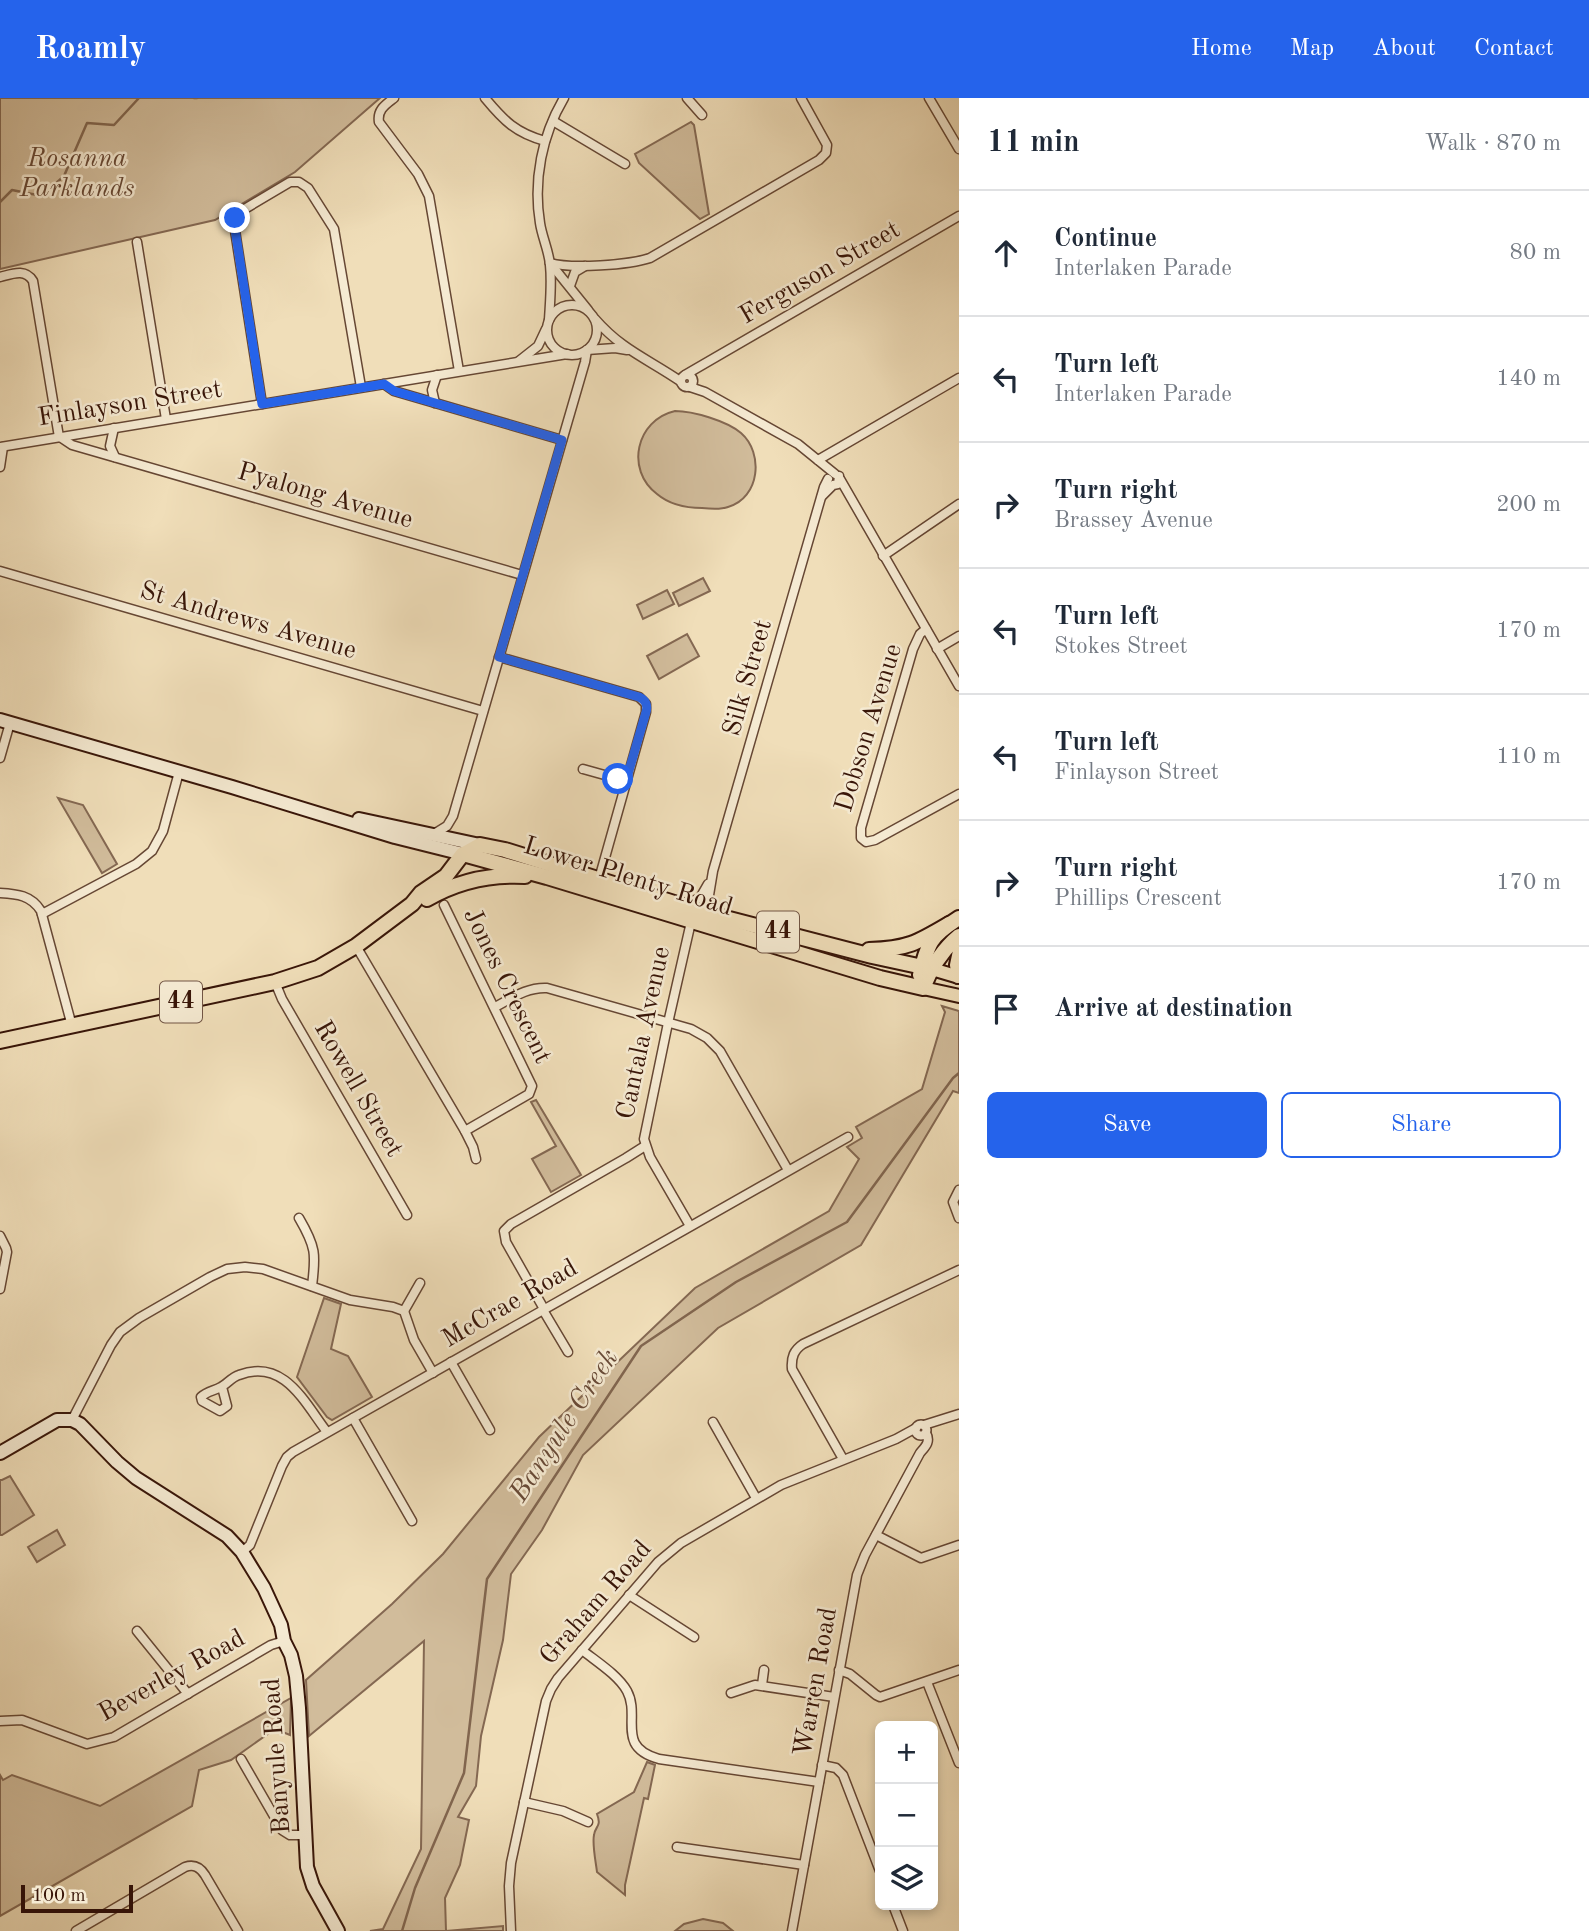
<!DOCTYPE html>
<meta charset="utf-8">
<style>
body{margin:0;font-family:"Old Standard TT",serif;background:#f2f2f3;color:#1f2937}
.controls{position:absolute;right:21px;bottom:21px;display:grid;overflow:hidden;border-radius:10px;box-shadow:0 4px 10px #0003}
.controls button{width:63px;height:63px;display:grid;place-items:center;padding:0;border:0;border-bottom:2px solid #e0e1e3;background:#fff;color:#1f2937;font:35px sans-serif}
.scale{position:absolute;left:21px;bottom:18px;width:112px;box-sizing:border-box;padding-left:7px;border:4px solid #381508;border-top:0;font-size:19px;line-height:24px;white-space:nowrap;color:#381508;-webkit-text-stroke:5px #f5ead2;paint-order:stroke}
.stop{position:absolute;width:21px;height:21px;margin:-16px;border:5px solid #2563eb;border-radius:50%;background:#fff}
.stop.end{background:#2563eb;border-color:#fff;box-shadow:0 2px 7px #0008}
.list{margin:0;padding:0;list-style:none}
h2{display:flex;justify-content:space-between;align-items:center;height:91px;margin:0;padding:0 28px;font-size:30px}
h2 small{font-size:23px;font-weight:400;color:#747a83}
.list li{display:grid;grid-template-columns:46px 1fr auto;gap:21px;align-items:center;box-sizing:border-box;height:126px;padding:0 28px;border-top:2px solid #e0e1e3}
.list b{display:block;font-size:26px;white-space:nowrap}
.list p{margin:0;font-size:23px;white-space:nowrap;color:#747a83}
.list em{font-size:23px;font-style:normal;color:#747a83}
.actions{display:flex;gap:14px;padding:21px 28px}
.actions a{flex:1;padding:16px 0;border:2px solid #2563eb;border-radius:10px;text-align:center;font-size:24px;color:#2563eb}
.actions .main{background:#2563eb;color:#fff}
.icon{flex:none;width:38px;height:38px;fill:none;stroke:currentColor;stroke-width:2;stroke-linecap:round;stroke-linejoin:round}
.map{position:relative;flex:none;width:959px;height:1833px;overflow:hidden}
header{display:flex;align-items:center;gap:42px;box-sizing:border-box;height:98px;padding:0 35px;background:#2563eb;color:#fff}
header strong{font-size:33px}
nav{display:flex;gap:38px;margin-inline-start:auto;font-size:24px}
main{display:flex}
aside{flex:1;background:#fff}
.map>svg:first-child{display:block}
.green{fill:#d1bc9b;stroke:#846852;stroke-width:2}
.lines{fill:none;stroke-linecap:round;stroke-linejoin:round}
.stream{stroke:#81654e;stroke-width:2.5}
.street-casing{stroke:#664734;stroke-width:11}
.secondary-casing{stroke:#381508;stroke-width:16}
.primary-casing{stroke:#381508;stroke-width:16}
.highway-casing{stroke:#381508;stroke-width:18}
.street{stroke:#f5ead2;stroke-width:8}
.secondary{stroke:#f5ead2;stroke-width:12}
.primary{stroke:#f0deb9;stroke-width:12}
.highway{stroke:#f0deb9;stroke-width:14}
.route{stroke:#2563eb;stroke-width:9}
.labels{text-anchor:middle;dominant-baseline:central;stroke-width:5;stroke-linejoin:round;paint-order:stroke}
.shield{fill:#f5ead2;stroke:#715545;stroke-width:2}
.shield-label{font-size:24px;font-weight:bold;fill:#381508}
.park-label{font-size:26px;font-style:italic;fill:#664734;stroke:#f5ead2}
.street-label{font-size:26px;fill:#381508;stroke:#f5ead2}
.water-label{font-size:28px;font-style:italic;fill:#684a37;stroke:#f5ead2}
</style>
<header>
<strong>Roamly</strong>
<nav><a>Home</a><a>Map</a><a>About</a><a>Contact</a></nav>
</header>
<main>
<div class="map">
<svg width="959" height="1833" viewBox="0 0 959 1833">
<rect width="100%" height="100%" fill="#f0deb9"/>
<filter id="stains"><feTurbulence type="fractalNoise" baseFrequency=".00286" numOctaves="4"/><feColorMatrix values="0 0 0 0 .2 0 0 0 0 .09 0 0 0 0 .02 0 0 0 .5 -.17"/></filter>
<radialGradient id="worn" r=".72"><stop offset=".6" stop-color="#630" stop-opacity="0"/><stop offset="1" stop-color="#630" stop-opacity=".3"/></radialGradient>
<g class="green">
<path d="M0 0H380L295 74 215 122 0 171Z"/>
<path d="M691 24 694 27 709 116 700 121 639 65 635 56Z"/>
<path d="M675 313C693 313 727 323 741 335 764 355 760 400 728 409 720 412 711 411 702 410 685 410 670 407 657 396 625 372 636 322 675 313Z"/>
<path d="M703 480 710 493 679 508 673 495Z"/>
<path d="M667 492 674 506 643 521 637 507Z"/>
<path d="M687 536 699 558 659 581 647 558Z"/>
<path d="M58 700 83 707 117 766 102 775Z"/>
<path d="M942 908 959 913V995L953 993 861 1147 718 1230 583 1357 542 1432 511 1476 503 1542 481 1638 476 1688 458 1719 469 1722 460 1767 445 1800 446 1833 503 1828V1833H370L383 1831 421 1751 424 1543 309 1638 306 1582 392 1506 443 1456 539 1339 695 1190 829 1113 859 1061 847 1049 862 1040 856 1029 922 991 945 914Z"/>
<path d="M536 1002 581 1077 551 1094 532 1061 556 1048 531 1004Z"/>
<path d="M324 1200 341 1206 331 1251 348 1258 372 1299 332 1322 327 1319 297 1279Z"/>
<path d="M10 1378 34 1417 2 1437H0V1382H2Z"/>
<path d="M57 1432 65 1447 37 1464 28 1449Z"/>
<path d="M291 1600 290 1637 275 1631 231 1662 199 1672 192 1708 0 1818V1677L3 1682 12 1677 100 1708Z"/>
<path d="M647 1664 655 1667 648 1701 644 1700 625 1787V1797L597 1774C596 1765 592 1746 594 1737 595 1728 602 1729 597 1716L634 1694Z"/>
<path d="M703 1821 723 1825 733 1833H675L684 1826Z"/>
</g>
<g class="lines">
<g class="stream">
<path d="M194 0H197"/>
<path d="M0 104 12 92 42 98 64 78 87 25 114 27 139 0"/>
<path d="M402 1833 415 1790 464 1675 487 1481 641 1248 736 1184 847 1124 953 980 959 975"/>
</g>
<defs>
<g id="street">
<path d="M394 0C385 7 377 12 379 24L418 76 429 98 459 273"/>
<path d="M485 0C504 23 516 35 545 43"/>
<path d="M687 0 702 17"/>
<path d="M929 0 959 51"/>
<path d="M553 23 625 66"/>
<path d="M137 144 166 321"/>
<path d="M550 165C572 171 629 167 650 160L819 62 826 55 827 47 801 0"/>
<path d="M550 165 588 212"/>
<path d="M0 179C12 176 25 170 33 183L59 339"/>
<path d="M570 188 575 174 585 168"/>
<circle cx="572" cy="232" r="25"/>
<path d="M595 221C622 252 648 261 680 283"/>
<path d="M549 222C550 204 552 185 550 167 549 153 542 139 540 125 533 82 542 37 564 0"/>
<path d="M587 252 615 250 627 252"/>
<path d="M519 263 538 248 546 231"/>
<circle cx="687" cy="283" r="6"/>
<path d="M685 277 959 118"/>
<path d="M384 286 394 293 562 342"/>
<path d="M690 289 705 294 798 346 835 376"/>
<path d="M435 305 432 292 437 277"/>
<path d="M262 306 234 126 235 120 243 112 290 84H299L308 90 334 131 361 289"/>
<path d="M114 330 110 348 115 359"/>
<path d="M60 339 72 347 522 477"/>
<path d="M0 349 567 256"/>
<path d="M818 362 959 280"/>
<path d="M0 369 3 349"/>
<path d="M840 381 959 588"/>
<path d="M822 398 833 387 838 386 839 378"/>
<path d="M883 458 959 406"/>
<path d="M0 473 483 613"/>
<path d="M926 531 920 536 913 551 861 730V740L866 744 875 742 959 696"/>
<path d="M937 551 959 538"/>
<path d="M499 559 639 599 646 606V614L599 781"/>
<path d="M0 660 10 625"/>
<path d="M583 671 626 683"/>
<path d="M434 736 447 728 453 718 585 264 587 252"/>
<path d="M0 795C17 796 31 797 41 813L72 928"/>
<path d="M685 806 700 800 708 786"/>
<path d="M706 815 713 773 824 389 828 381"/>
<path d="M42 816 136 766 152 753 163 733 179 674"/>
<path d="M356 848 465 1033 529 996 532 988 444 807"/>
<path d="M275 884 282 901 407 1117"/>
<path d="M495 909C512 900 527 889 547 890L691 931 707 940 720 953 788 1072"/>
<path d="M465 1033 473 1049 476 1061"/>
<path d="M959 1092 953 1104 959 1120"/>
<path d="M299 1120C316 1149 316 1156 312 1188"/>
<path d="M690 1128 650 1059 644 1041 668 925 691 824"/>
<path d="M0 1138 6 1150 7 1154 0 1191"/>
<path d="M544 1211 506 1144 504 1133 511 1126 626 1060 645 1048"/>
<path d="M543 1212 568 1254"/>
<path d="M404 1213 420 1185"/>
<path d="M451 1264 490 1332"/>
<path d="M222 1289 227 1308 220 1313 202 1303 201 1299C207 1293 214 1293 221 1289 227 1286 232 1279 239 1277 284 1260 304 1304 327 1334"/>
<path d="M353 1320 412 1423"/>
<path d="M72 1322 111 1247 120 1234 139 1220 210 1179 227 1171 245 1169 263 1171 350 1202 393 1209 404 1213 414 1242 433 1275"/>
<path d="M713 1324 756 1400"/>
<circle cx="921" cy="1332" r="5.5"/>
<path d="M924 1327 959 1316"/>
<path d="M843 1361 792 1271C791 1259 794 1252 803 1246L959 1172"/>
<path d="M876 1437 921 1460 959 1447"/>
<path d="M242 1454 250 1447 282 1368 287 1359 293 1354 848 1039"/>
<path d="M629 1497 694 1539"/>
<path d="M137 1533 188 1596"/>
<path d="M582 1552C597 1564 618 1577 627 1593 641 1619 615 1649 659 1661L819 1684"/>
<path d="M839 1572 850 1576 876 1597 880 1599 959 1572"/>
<path d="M927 1584 959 1665"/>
<path d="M762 1587 764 1572"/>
<path d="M731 1595 755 1587 834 1599"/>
<path d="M0 1623 22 1622 87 1646 114 1639 271 1547 284 1543"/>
<path d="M241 1661 282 1732 290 1737H306"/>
<path d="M822 1667 836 1670 843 1677 880 1773"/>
<path d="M524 1704 563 1713 588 1724"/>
<path d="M677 1749 804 1767"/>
<path d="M893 1807 903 1833"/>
<path d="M76 1833 185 1769C194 1766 200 1769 205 1777L238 1833"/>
<path d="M511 1833 509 1788 511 1765 546 1603 551 1591 558 1580 658 1464 681 1445 781 1387 896 1341 916 1330"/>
<path d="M792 1833 857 1477 865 1457 920 1355C925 1349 931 1344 926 1335"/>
</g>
<g id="secondary">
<path d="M0 622 232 689 395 739 463 756"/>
<path d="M359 721 480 747"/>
<path d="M0 1355 57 1322H72L80 1326 117 1364 136 1380 227 1438 242 1454 264 1490 281 1527 284 1543 291 1557 296 1578 299 1610 307 1769 313 1788 338 1833"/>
</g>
<g id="primary">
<path d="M932 871 959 879"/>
<path d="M958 879 956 867 959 853"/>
<path d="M923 890 959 898"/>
</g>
<g id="highway">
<path d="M463 756 547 779 880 880 923 890C931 870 942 852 959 838"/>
<path d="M427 801C458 783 489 776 525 778"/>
<path d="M869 852C907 851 917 845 949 826"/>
<path d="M920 877C928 845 930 838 959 820"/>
<path d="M0 943 275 884 318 870 356 848 412 806 421 795 446 778 462 757 480 747 505 752 706 815 872 858 932 871"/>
</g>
</defs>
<use href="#street" class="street-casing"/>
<use href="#secondary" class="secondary-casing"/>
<use href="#primary" class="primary-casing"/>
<use href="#highway" class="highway-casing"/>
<use href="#street" class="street"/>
<use href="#secondary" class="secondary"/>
<use href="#primary" class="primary"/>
<use href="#highway" class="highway"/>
</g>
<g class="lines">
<path class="route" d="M235 120V131L262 306 384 286 394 293 562 342 499 559 639 599C646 602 648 608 646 614L626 683 618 681"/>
</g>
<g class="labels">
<g class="shield">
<rect x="757" y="813.5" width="42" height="41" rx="5"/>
<rect x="160" y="883.5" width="42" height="41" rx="5"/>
</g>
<g class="shield-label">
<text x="778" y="834">44</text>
<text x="181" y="904">44</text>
</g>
<g class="park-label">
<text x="77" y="61">Rosanna<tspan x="77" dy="30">Parklands</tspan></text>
</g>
<g class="street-label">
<text transform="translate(820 175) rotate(-30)">Ferguson Street</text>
<text transform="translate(130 306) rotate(-9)">Finlayson Street</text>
<text transform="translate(325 398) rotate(16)">Pyalong Avenue</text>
<text transform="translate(248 523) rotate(16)">St Andrews Avenue</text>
<text transform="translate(748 580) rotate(-74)">Silk Street</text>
<text transform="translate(869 630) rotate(-73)">Dobson Avenue</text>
<text transform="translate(628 779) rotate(17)">Lower Plenty Road</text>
<text transform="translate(507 888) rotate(64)">Jones Crescent</text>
<text transform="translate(644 935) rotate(-78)">Cantala Avenue</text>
<text transform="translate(358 991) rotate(60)">Rowell Street</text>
<text transform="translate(510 1206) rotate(-30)">McCrae Road</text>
<text transform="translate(596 1505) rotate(-49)">Graham Road</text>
<text transform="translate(172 1578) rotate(-29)">Beverley Road</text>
<text transform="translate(816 1584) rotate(-80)">Warren Road</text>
<text transform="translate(277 1658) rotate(-94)">Banyule Road</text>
</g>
<g class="water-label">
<text transform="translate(565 1328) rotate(-57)">Banyule Creek</text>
</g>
</g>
<rect width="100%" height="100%" filter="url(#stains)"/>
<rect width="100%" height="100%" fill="url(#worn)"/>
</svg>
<div class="controls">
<button>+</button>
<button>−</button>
<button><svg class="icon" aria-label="layers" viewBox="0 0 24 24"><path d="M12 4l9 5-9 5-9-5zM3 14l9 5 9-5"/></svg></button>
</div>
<div class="scale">100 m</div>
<div class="stop" style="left:618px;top:681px"></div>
<div class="stop end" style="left:235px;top:120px"></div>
</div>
<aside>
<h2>11 min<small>Walk · 870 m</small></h2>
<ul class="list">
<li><svg class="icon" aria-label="ahead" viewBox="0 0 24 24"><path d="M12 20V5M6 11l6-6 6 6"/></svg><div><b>Continue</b><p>Interlaken Parade</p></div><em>80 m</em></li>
<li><svg class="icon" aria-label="left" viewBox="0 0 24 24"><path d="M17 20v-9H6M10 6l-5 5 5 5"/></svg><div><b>Turn left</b><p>Interlaken Parade</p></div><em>140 m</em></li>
<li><svg class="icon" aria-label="right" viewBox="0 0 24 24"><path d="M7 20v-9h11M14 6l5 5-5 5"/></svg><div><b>Turn right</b><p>Brassey Avenue</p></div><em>200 m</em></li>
<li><svg class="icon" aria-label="left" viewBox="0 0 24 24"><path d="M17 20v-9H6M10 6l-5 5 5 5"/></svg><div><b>Turn left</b><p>Stokes Street</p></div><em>170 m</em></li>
<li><svg class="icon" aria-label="left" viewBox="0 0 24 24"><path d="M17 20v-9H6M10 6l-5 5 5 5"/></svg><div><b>Turn left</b><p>Finlayson Street</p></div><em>110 m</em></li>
<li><svg class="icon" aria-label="right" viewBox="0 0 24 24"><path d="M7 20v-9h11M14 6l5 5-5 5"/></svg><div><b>Turn right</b><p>Phillips Crescent</p></div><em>170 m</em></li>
<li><svg class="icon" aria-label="arrive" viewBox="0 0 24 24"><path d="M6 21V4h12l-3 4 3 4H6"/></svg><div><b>Arrive at destination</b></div></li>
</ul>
<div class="actions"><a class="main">Save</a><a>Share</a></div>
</aside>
</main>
